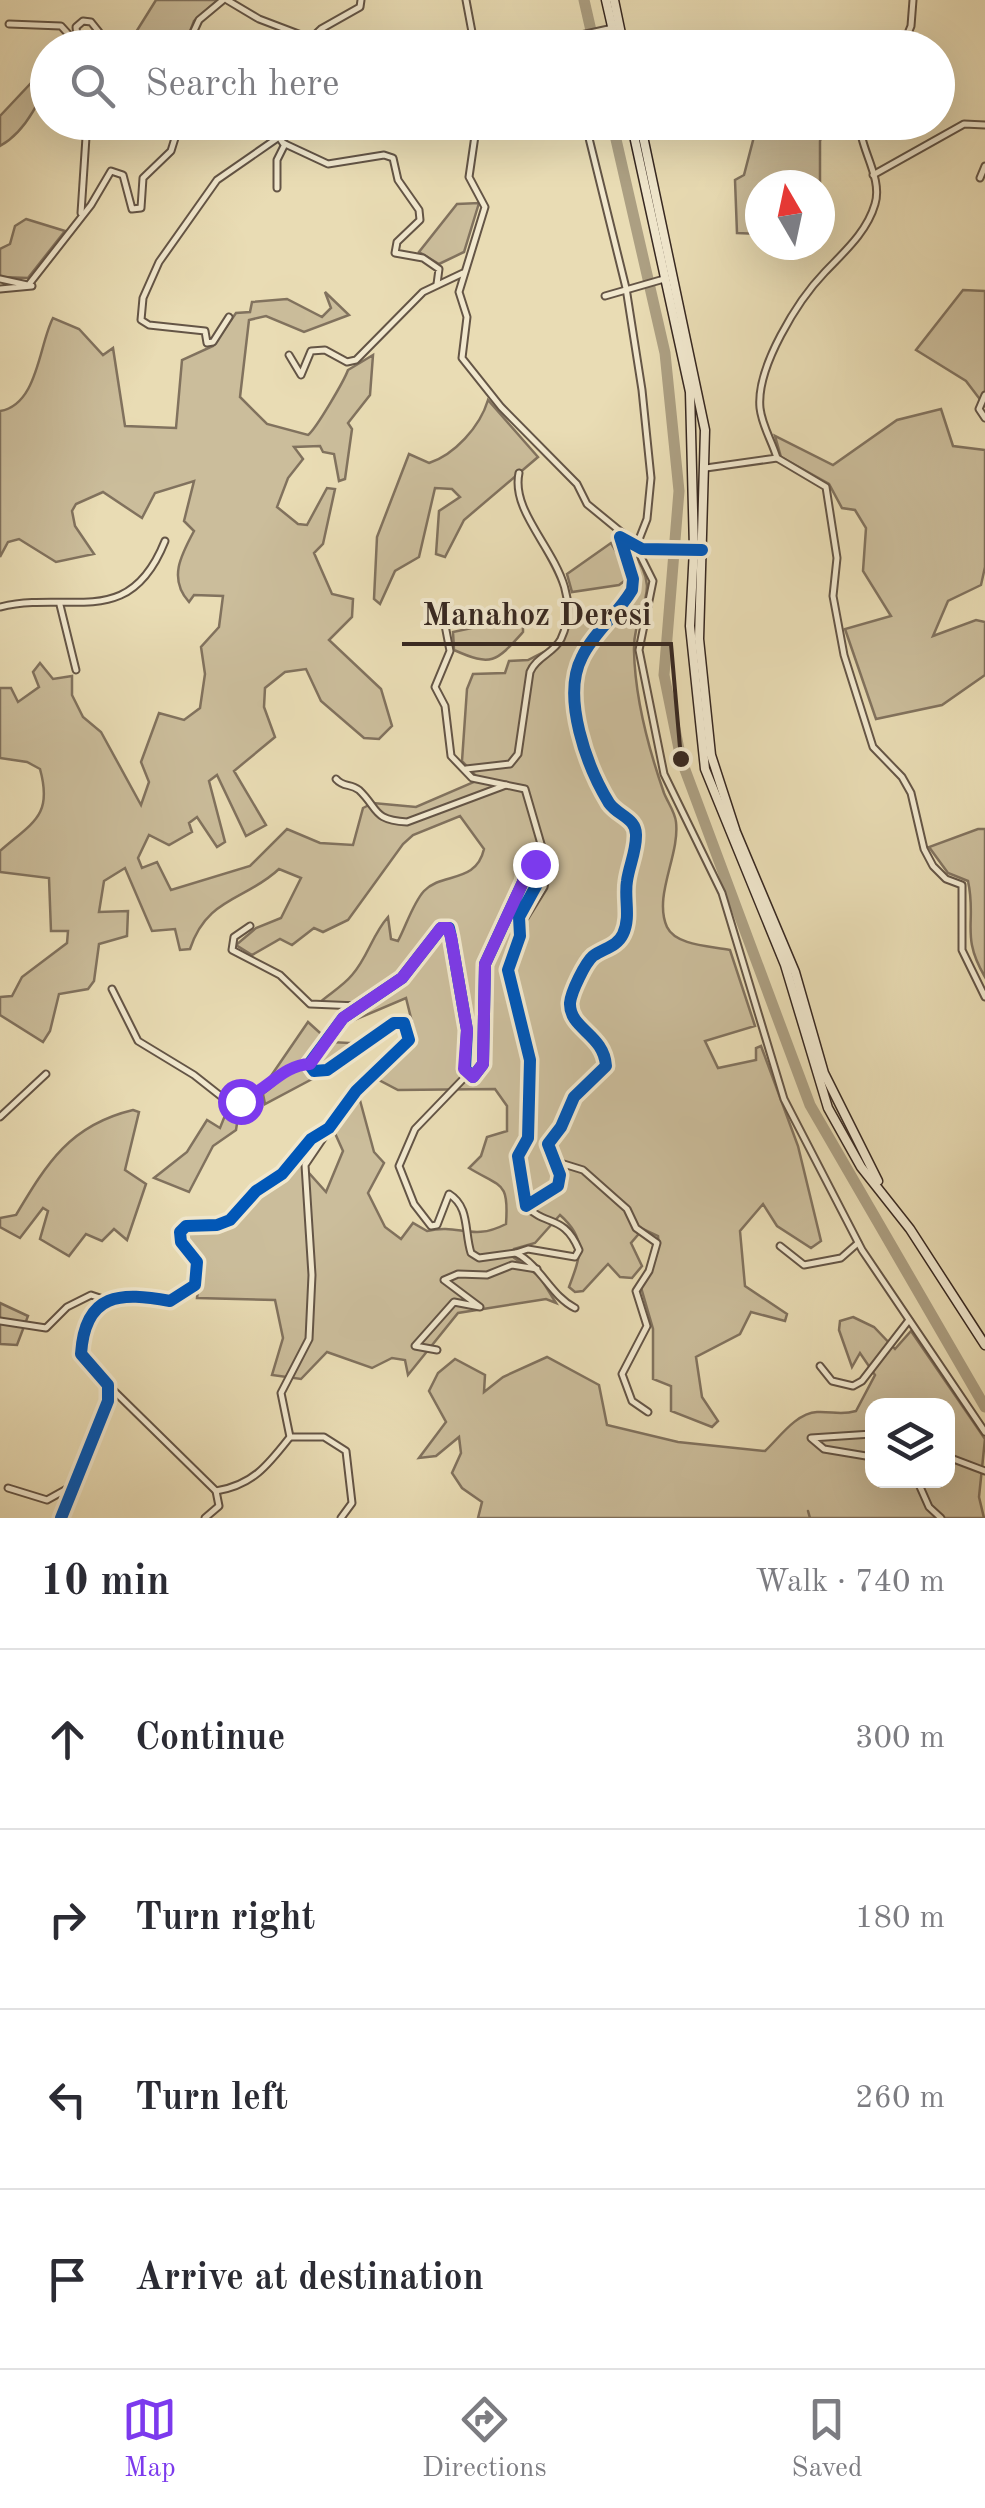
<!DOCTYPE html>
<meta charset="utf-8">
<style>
body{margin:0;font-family:"Old Standard TT",serif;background:#f7f7f7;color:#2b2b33}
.controls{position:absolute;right:30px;bottom:30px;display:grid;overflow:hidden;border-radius:20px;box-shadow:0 10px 40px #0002}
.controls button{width:90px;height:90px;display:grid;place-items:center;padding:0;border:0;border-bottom:2px solid #e1e1e2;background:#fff;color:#2b2b33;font:50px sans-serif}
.compass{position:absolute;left:745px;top:170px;width:90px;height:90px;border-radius:50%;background:#fff;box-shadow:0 10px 40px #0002;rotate:351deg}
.stop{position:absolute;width:30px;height:30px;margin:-22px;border:8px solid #7c3aed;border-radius:50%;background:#fff}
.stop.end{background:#7c3aed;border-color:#fff;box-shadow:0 2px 10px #0008}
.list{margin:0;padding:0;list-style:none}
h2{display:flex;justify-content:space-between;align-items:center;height:130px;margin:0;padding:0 40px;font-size:42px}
h2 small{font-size:32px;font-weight:400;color:#7c7c81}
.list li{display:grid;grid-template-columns:65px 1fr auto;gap:30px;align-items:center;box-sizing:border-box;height:180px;padding:0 40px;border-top:2px solid #e1e1e2}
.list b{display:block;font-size:38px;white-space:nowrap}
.list em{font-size:32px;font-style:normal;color:#7c7c81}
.icon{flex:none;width:55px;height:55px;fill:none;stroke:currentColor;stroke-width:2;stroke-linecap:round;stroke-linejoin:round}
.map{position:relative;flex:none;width:985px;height:1518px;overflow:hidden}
.search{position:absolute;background:#fff;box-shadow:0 10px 40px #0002;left:30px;right:30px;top:30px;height:110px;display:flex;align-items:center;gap:25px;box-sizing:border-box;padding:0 35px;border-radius:55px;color:#7c7c81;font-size:38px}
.sheet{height:850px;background:#fff}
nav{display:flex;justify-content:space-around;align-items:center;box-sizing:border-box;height:140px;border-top:2px solid #e1e1e2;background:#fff;font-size:28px;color:#7c7c81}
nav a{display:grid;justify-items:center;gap:5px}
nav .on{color:#7c3aed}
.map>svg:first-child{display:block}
.green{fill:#cbbd9b;stroke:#81725e;stroke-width:2.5;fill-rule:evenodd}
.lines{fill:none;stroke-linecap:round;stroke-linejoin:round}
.stream{stroke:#7d6f5b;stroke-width:2.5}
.river{stroke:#ac9f82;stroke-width:11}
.minor-casing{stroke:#645546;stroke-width:9}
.tertiary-casing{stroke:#645546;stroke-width:10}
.secondary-casing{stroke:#372821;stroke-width:11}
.minor{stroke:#f1e8ce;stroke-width:5}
.tertiary{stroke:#f1e8ce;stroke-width:6}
.secondary{stroke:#f1e8ce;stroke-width:8}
.cycleway-casing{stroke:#f1e8ce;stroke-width:19}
.cycleway{stroke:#0057b8;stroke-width:12}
.route{stroke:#7c3aed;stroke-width:12}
.leader{fill:none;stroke:#372821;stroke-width:4}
.callout-dot{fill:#372821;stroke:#f1e8ce;stroke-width:4}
.callout-label{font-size:32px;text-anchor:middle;font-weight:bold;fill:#372821;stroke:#f1e8ce;stroke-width:8;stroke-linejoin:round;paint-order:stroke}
</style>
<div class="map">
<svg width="985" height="1518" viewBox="0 0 985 1518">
<rect width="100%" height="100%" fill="#e9dcb4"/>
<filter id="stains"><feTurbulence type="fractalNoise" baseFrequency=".002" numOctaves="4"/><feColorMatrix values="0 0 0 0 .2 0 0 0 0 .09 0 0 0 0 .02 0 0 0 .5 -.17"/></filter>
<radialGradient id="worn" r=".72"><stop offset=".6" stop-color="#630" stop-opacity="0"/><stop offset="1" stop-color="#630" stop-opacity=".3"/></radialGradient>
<g class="green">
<path d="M156 0H218L194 21 184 47H151L149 39 136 32Z"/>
<path d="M47 66C48 94 24 133 0 146V116Z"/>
<path d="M763 122 827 123 820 141V209V185H760V234L737 233 735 180 744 175 756 129Z"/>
<path d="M479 203 464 252 439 264 419 252 457 204Z"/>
<path d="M26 219 65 231 28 278 0 277V249L10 244 15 226Z"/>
<path d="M963 290 985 291V406L966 381 916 350Z"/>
<path d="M325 292 349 315 304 332 266 316 249 320 240 397 267 424 308 435C316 429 344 381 348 370L373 355 370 395 348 423 352 429 345 479 339 481 334 454 323 452 320 446 294 447 303 459 288 478 277 507 298 524 307 525 327 488 335 489 323 544 314 553 332 594 353 599 352 617 329 640 381 689 392 726 379 739 364 738 321 701 306 669 285 672 265 688 264 707 275 737 234 771 266 825 246 836 217 775 209 781 225 842 217 847 197 817 189 823 192 832 169 845 149 835 138 858 142 868 157 862 171 890 250 866 287 829 320 843 353 845 363 808 373 803 416 807 474 782 475 775 462 761 467 689 473 674 505 673 509 661 528 660 561 643 571 606 579 605 587 620 610 628 633 596 637 581 632 551C665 595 633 606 634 651 635 697 649 750 664 793 668 803 675 812 676 822 680 855 653 896 667 927 676 946 712 946 730 950L755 1026 705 1041 718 1068 756 1060V1048L761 1046 798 1146 821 1241 811 1248 777 1226 763 1204 740 1231 745 1286 787 1314 785 1321 751 1312 740 1334 696 1357 702 1397 718 1421 712 1427 671 1411V1386L653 1379V1329L640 1284C651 1271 660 1254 658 1236L643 1229 631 1243 642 1266 632 1278 620 1277 608 1264 583 1291 575 1292 569 1287C581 1255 587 1239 560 1215L535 1243 514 1249 513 1257 540 1277 556 1303 546 1299 458 1313 408 1375 405 1360 392 1358 372 1368 327 1352 301 1379 272 1375 283 1338 275 1300 197 1298 201 1265 185 1241 184 1232 225 1226 257 1195 300 1163 326 1192 343 1151 334 1131 358 1093 374 1152 384 1163 368 1193 385 1227 401 1239 413 1223 427 1231C460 1223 471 1242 506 1224 509 1181 502 1188 469 1168L481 1156 487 1137 507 1131V1106L495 1089 398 1090 379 1080 415 1034 406 998 352 1021 360 1002 319 1003C329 994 343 986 352 975 368 957 372 935 388 917L391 939 398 941C406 926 413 903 424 891 442 872 476 884 484 849L460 816 413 835 403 844 348 920 323 932 314 928 292 945 280 939 252 955 236 945 256 928 281 918 301 878 279 869C245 901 207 897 190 949L180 950 175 929 152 931 125 868 104 881 99 912 128 911 127 936 99 944 94 981 88 989 59 994 50 1031 43 1042 0 1015V997L12 996 22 977 67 943 68 931H51L49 878 0 872V851C33 822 53 816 40 769L27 762 0 758V688H11L18 702 39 687 33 672 40 663 53 679 72 676V695L83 717 101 732 141 805 149 782 141 762 159 713 184 720 200 708 205 674 201 647 219 627 223 596 194 595 189 602C168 579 181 555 194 531L184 521 194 481 155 493 142 518 103 492 76 504 72 511 75 526 94 554 56 562 19 539 8 542 0 557V411C38 405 39 344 53 318L79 329 103 355 113 348 125 426 176 428 182 360 213 346 236 313 250 312 252 302 287 299 322 317 331 308Z"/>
<path d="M488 400 538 457 464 520 445 557 436 554 439 511 460 497 452 489 435 488 419 557 395 571 380 604 374 599 377 537 409 454 429 463C454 455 480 427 488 400Z"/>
<path d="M941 409 953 446 985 450V567L981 585 948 601 933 636 976 620 985 622V675L942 705 876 719 845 629 891 616 863 571 866 528 855 510 842 508 829 484 781 457 775 436 833 465 897 420Z"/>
<path d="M611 543 626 568 627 579 619 585 572 592 567 574Z"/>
<path d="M523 617V632C496 662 492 667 454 650L453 632Z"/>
<path d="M978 829H985V977C960 935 977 922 968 881L948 873 929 847Z"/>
<path d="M308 1022 330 1042 351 1043 314 1078 265 1104 262 1089Z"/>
<path d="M228 1108 239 1111 236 1130 213 1146 189 1192 154 1178 187 1152 207 1120 220 1128Z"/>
<path d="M133 1110 139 1112 125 1170 146 1184 127 1240 114 1229 102 1241 86 1234 69 1256 40 1239 48 1211 43 1208 20 1238 0 1227V1218L16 1215C47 1163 70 1125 133 1110Z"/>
<path d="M0 1303 28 1316 17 1345 0 1344Z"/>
<path d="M853 1317 874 1327 895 1349 911 1331 985 1439 979 1497 984 1518H478L482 1502 462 1488 452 1473 461 1453 459 1437 436 1456 419 1458 446 1422 429 1391 438 1373 455 1359 485 1375 484 1392 503 1377 547 1357 599 1385 607 1425 678 1442 765 1451C779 1438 796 1413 817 1412 832 1411 840 1416 856 1411L875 1375 860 1353 852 1367 839 1330 840 1321ZM872 1406H948V1480H872Z"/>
</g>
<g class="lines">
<path class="stream" d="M808 1511 810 1518"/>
<g class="river">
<path d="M584 0 595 48"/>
<path d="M612 122 665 353 679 491 664 675 681 759 810 1105 985 1407"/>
</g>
<defs>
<g id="minor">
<path d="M227 0 259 19 309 38"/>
<path d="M466 0 475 48"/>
<path d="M9 24 61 26 81 48"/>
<path d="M77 36 76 27 83 21 91 22 99 32"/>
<path d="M507 46H531L613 28"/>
<path d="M186 48 199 20 223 0"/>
<path d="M301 48 321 29 360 7 361 0"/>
<path d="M902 48 911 26 913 0"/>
<path d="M285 122 279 137 283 143 328 164 384 155 393 158 398 180 419 210 420 220 397 242 395 253 423 258 439 269 437 284"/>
<path d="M477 122 469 177 485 207 459 292 467 317 462 358 501 407 577 484 587 504 626 536"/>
<path d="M585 122 626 288 642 390 651 478 647 519 636 547 653 581 639 650 664 774 722 893 784 1099 862 1250 985 1432"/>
<path d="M873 175 964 124 985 125"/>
<path d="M980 178 985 166"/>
<path d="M277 188V160L285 144"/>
<path d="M81 213 87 122"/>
<path d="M0 279 32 286 0 289"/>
<path d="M30 283 91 205 111 171 123 175 132 209 141 208 143 178 171 151 180 122"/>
<path d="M605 296 664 279"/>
<path d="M229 317 213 342 207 343 205 331 149 325 141 320 143 298 159 262 217 180 279 137"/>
<path d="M289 355 301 375 311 351 325 350 347 362 356 360 423 292 463 273"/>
<path d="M985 395 979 409 985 418"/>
<path d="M777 458 826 487 837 558 833 596 844 655 873 747 902 777 911 793 924 849 933 866 946 879 962 885V950L985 997"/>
<path d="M706 468 777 458C772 441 762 426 760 408 756 367 798 300 825 272 844 252 867 232 875 204 883 178 860 149 859 122"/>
<path d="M60 605 76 670"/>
<path d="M0 607C72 590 129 631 165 541"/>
<path d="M444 620 450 651 435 687 445 706 451 756 472 778 525 789 548 868 544 887 521 924"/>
<path d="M466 769 510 764 518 754 530 672C536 657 554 653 561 639 592 573 508 525 519 473"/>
<path d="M336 779C344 788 350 783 359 790 379 809 372 820 407 822L506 785"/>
<path d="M250 926 234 937 232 950 280 975 310 1004 358 1006"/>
<path d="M112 989 138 1041 194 1075 227 1101C263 1106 276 1065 309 1064"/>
<path d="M467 1075 415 1129 399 1166 414 1204 431 1226 437 1225 449 1194C470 1207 464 1231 471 1253L479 1258 516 1253"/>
<path d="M0 1117 46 1074"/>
<path d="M554 1161 583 1170 627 1209 636 1228 657 1243 649 1271 636 1291 647 1326 622 1374 632 1401 648 1412"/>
<path d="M526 1206C546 1227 564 1214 579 1250L575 1257 528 1249 516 1253C541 1266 551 1296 575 1308"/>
<path d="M780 1246 804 1265 841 1258 858 1243"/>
<path d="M0 1321 46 1328 67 1307 91 1295 106 1300"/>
<path d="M437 1350 415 1346 454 1302 480 1307 444 1280 458 1274 487 1275 512 1265 537 1269"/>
<path d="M820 1366 832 1381 853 1386 862 1381 909 1320"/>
<path d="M109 1386 216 1491C253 1485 268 1465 290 1437L281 1393 309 1339 312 1275 305 1165 328 1131"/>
<path d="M872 1434 811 1438 824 1449 872 1457"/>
<path d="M290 1437H324L346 1451 352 1503 341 1518"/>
<path d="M948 1457 985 1471"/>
<path d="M917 1480 929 1507 941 1518"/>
<path d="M8 1488 47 1500 74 1485"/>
<path d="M205 1518 219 1506 216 1491"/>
</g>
<path id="tertiary" d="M61 1518 108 1401V1385L81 1354C85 1292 121 1292 170 1301L195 1285 197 1262 181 1242 180 1232 186 1226 217 1225 230 1220 256 1191 282 1174 311 1139 329 1128 356 1091 409 1040 404 1023H394L327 1070 314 1071 309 1064 343 1018 402 978 441 928H449L451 937 467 1030 465 1069 473 1077 483 1064 485 964 523 882 528 857 535 864 536 886 519 917 520 936 508 970 530 1060 528 1138 518 1156 526 1206 558 1186 560 1175 548 1144 561 1127 574 1097 606 1066C604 1034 569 1029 570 1003 571 992 585 963 593 956 604 948 617 947 623 934 631 917 624 898 627 881 629 866 636 852 636 836 637 818 618 816 609 803 587 767 561 697 582 657 594 632 618 614 632 590L633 579 620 537 642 549H696"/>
<g id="secondary">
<path d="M606 0 617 48"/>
<path d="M614 0 624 48"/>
<path d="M631 122 690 392 694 549 690 626 705 769 785 965 828 1108 861 1167 910 1229 985 1345"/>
<path d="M640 122 705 430 699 639 711 755 736 832 795 972 824 1073 878 1181"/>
</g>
</defs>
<use href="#minor" class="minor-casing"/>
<use href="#tertiary" class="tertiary-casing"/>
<use href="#secondary" class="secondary-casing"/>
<use href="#minor" class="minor"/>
<use href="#tertiary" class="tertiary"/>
<use href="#secondary" class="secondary"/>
<defs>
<path id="cycleway" d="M61 1518 108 1401V1385L81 1354C85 1292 121 1292 170 1301L195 1285 197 1262 181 1242 180 1232 186 1226 217 1225 230 1220 256 1191 282 1174 311 1139 329 1128 356 1091 409 1040 404 1023H394L327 1070 314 1071 309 1064 343 1018 402 978 441 928H449L451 937 467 1030 465 1069 473 1077 483 1064 485 964 523 882 528 857 535 864 536 886 519 917 520 936 508 970 530 1060 528 1138 518 1156 526 1206 558 1186 560 1175 548 1144 561 1127 574 1097 606 1066C604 1034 569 1029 570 1003 571 992 585 963 593 956 604 948 617 947 623 934 631 917 624 898 627 881 629 866 636 852 636 836 637 818 618 816 609 803 587 767 561 697 582 657 594 632 618 614 632 590L633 579 620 537 642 549 702 550"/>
</defs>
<use href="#cycleway" class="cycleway-casing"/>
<use href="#cycleway" class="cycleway"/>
</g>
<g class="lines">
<path class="route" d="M240 1101C266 1092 282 1065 310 1064L343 1018 402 978 441 928H448L451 937 467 1030 464 1069 473 1077 483 1064 485 964 523 882 528 857 535 864"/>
</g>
<path class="leader" d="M681 759L671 644H402"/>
<circle class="callout-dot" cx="681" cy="759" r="10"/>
<g class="callout-label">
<text x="537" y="625">Manahoz Deresi</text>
</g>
<rect width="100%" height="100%" filter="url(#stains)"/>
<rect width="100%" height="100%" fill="url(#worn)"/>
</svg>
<div class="controls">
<button><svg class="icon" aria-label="layers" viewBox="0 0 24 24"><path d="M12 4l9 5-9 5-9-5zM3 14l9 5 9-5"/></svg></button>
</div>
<svg class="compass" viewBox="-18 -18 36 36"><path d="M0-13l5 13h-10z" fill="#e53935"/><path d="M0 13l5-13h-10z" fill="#7c7c81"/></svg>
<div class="stop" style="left:240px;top:1101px"></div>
<div class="stop end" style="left:535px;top:864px"></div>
<div class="search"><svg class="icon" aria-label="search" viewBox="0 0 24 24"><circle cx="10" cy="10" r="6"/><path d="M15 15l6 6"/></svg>Search here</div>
</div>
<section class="sheet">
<h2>10 min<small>Walk · 740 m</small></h2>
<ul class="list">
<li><svg class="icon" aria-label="ahead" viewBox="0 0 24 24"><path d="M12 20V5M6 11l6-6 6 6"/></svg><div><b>Continue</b></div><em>300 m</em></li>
<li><svg class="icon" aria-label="right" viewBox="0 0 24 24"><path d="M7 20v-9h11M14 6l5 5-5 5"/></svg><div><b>Turn right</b></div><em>180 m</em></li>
<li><svg class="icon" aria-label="left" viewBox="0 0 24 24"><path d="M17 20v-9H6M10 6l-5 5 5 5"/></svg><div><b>Turn left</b></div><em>260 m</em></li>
<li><svg class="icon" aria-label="arrive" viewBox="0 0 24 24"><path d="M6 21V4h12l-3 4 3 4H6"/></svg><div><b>Arrive at destination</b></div></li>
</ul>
</section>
<nav>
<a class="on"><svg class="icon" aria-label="map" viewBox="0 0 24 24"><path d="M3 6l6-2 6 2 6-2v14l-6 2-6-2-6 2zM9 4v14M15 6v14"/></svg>Map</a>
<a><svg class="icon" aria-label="directions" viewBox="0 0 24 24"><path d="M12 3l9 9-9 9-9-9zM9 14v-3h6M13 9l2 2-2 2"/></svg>Directions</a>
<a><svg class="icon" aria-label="saved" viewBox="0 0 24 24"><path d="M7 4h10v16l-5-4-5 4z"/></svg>Saved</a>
</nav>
